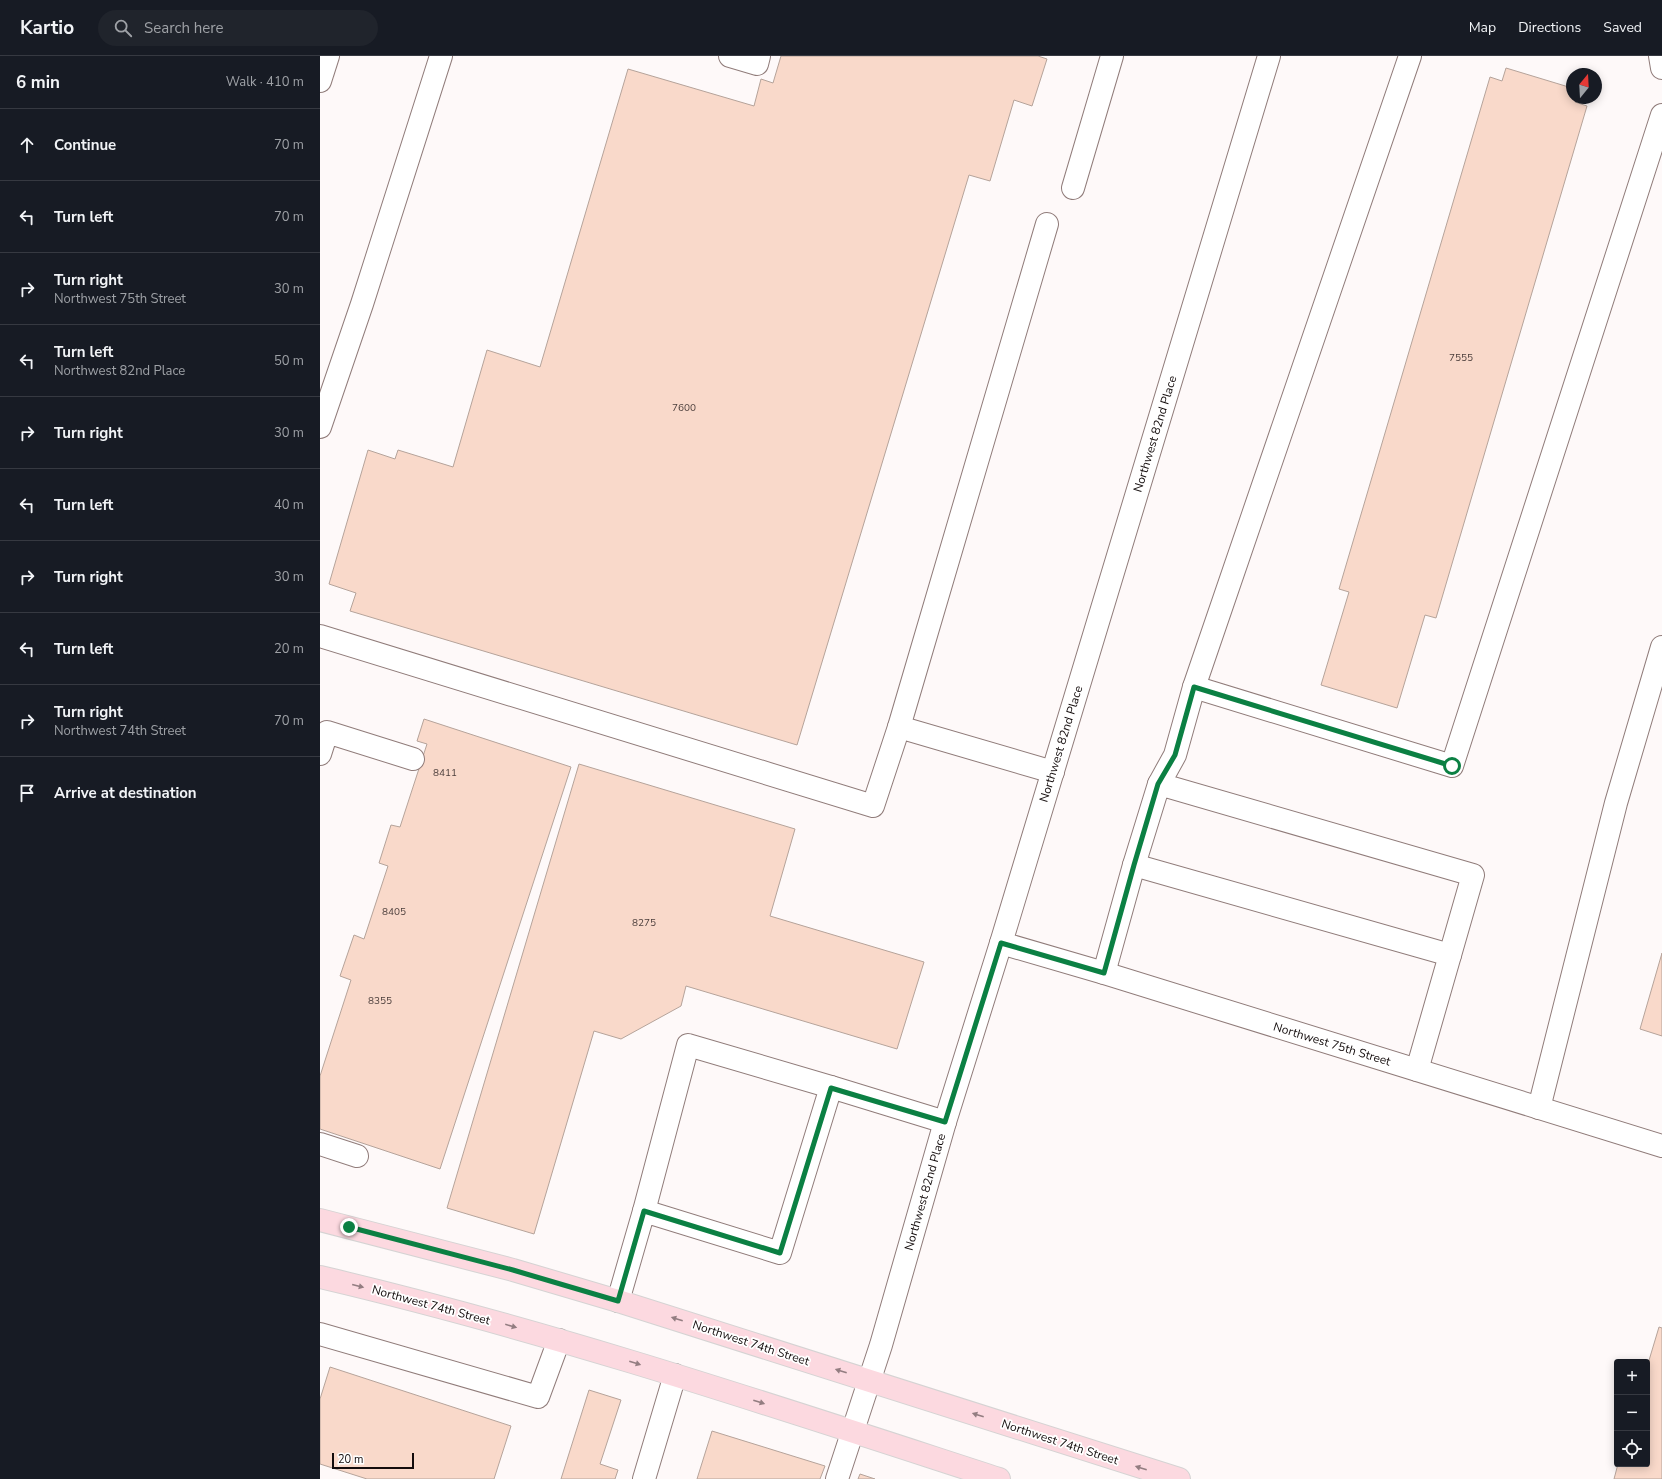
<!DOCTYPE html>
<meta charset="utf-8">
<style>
body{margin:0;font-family:"Nunito Sans",sans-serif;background:#20242c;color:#f1f3f6}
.controls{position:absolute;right:12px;bottom:12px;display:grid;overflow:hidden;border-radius:4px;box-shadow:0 2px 10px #0003}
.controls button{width:36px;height:36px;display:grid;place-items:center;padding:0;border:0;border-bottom:1px solid #363941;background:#171b24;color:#f1f3f6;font:20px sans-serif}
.compass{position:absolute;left:1246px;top:12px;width:36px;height:36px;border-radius:50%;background:#171b24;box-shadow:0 2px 10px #0003;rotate:18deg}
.scale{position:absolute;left:12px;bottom:10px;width:82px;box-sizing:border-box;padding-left:4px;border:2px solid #130c0c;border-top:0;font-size:11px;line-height:14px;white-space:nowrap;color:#130c0c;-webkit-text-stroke:3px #fff;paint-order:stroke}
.stop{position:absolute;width:12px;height:12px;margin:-9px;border:3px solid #0b8043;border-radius:50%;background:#fff}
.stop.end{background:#0b8043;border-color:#fff;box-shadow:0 1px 4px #0008}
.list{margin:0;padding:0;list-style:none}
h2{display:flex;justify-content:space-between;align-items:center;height:52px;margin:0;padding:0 16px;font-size:17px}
h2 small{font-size:13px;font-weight:400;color:#9ea1a6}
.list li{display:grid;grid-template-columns:26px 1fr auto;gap:12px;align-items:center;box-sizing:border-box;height:72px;padding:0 16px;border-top:1px solid #363941}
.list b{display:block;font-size:15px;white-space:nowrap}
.list p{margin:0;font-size:13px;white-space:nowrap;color:#9ea1a6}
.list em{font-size:13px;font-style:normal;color:#9ea1a6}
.icon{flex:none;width:22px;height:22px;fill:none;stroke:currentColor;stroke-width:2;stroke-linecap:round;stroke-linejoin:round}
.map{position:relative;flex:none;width:1342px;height:1423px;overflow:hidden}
header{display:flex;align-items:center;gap:24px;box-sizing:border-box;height:56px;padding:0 20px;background:#171b24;border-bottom:1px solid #363941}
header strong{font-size:19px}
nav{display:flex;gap:22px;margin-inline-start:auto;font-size:14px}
.search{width:280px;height:36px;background:#20242c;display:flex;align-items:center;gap:10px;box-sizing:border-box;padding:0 14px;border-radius:22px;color:#9ea1a6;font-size:15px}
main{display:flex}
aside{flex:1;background:#171b24}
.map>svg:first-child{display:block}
.building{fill:#f9d9ca;stroke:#b5a39a}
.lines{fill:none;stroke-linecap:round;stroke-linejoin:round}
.minor-casing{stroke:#907c7a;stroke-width:24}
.major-casing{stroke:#d5d3d3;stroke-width:24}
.minor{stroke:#fff;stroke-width:22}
.major{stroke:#fcd9e0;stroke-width:22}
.oneway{fill:#937d81}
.route{stroke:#0b8043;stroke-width:5}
.labels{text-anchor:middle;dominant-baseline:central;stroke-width:3.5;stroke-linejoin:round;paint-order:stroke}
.number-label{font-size:10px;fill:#4c3f3c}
.street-label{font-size:12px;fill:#130c0c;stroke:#fff}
</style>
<header>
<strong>Kartio</strong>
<div class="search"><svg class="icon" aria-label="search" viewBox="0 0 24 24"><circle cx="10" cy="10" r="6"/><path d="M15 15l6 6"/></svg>Search here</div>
<nav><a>Map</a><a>Directions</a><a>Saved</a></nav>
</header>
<main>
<aside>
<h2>6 min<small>Walk · 410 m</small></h2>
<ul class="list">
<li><svg class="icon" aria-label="ahead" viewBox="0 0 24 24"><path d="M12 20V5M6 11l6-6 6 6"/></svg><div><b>Continue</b></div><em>70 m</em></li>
<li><svg class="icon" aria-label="left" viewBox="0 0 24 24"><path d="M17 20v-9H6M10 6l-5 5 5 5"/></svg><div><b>Turn left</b></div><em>70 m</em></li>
<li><svg class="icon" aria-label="right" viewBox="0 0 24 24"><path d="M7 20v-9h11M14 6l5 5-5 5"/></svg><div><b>Turn right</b><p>Northwest 75th Street</p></div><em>30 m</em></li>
<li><svg class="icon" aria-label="left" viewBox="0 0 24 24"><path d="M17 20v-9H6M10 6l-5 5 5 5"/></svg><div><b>Turn left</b><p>Northwest 82nd Place</p></div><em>50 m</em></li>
<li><svg class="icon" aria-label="right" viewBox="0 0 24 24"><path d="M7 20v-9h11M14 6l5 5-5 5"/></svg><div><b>Turn right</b></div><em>30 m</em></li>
<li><svg class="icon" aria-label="left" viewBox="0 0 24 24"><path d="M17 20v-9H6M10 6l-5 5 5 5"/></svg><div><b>Turn left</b></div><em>40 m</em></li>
<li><svg class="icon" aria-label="right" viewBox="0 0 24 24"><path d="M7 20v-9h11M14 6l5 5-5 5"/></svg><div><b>Turn right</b></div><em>30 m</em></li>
<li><svg class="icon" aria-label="left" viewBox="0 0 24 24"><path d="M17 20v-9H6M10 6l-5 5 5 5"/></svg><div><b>Turn left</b></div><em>20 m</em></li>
<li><svg class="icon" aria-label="right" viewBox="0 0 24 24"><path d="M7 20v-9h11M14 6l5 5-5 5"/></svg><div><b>Turn right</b><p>Northwest 74th Street</p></div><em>70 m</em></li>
<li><svg class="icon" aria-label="arrive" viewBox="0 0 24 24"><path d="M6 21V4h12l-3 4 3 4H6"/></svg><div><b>Arrive at destination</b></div></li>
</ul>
</aside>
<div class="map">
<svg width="1342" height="1423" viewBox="0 0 1342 1423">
<rect width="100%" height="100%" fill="#fef9f9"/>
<g class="building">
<path d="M461 0H718L727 3 712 50 694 44 670 125 649 119 477 689 30 555 36 537 9 528 48 394 75 403 78 394 133 411 167 294 220 311 308 13 434 50 441 23 453 27Z"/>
<path d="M1186 12 1252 32V42H1256L1255 46 1267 50 1116 562 1105 559 1077 652 1001 629 1029 536 1019 533 1170 21 1182 25Z"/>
<path d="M104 663 251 711 120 1113 0 1073V1020L31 924 20 920 34 879 44 883 68 810 59 807 71 769 80 771 107 688 97 685Z"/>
<path d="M259 708 475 773 450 860 604 906 577 993 366 930 361 950 301 983 274 975 214 1178 127 1152Z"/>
<path d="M1342 897V980L1320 973Z"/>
<path d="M1339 1271 1342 1272V1423H1294L1298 1408H1327V1311Z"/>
<path d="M10 1311 191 1370 174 1423H47L0 1408V1343Z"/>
<path d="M269 1334 301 1344 280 1408 298 1414 295 1423H241Z"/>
<path d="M392 1375 505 1410 500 1423H377Z"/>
<path d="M540 1418 555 1423H538Z"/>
</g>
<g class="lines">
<defs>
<g id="minor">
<path d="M410 0 437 8 439 0"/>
<path d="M1340 0 1342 12"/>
<path d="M0 25 8 0"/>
<path d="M753 132 792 0"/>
<path d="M0 371 42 248 121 0"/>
<path d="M0 580 553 750 579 671 733 716"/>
<path d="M874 631 1132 710 1342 59"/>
<path d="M579 671 727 168"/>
<path d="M0 698 7 676 93 703"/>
<path d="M839 728 855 699 874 631 1090 0"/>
<path d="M814 809 1130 899"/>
<path d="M681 887 784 917 1342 1090"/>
<path d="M784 917 814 809 839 728 1153 819 1097 1014"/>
<path d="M1219 1052 1296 747 1342 591"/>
<path d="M0 1088 37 1100"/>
<path d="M324 1155 368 989 511 1031"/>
<path d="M298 1245 324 1155 460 1197 511 1031 625 1066"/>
<path d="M0 1278 218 1341 239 1284"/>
<path d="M324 1423 355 1319"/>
<path d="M517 1423 561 1289 625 1066 681 887 949 0"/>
</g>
<g id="major">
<path d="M0 1164 193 1214 298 1245 859 1423"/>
<path d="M0 1221C230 1275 454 1350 679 1423"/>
</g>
</defs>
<use href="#minor" class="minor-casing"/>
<use href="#major" class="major-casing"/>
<use href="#minor" class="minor"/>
<use href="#major" class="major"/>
</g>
<defs><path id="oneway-solid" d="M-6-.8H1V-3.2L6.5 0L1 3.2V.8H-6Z"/></defs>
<g class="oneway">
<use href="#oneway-solid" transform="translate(38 1230) rotate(14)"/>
<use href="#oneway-solid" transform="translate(357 1263) rotate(-163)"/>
<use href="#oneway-solid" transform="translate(191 1270) rotate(16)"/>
<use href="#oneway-solid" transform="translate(315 1307) rotate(17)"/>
<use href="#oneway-solid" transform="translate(521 1315) rotate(-162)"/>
<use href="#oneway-solid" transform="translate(439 1346) rotate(18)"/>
<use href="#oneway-solid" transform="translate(658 1359) rotate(-162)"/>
<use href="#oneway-solid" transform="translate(821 1412) rotate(-163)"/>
</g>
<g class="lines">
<path class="route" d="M29 1171 193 1214 298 1245 324 1155 460 1197 511 1032 625 1066 681 887 784 917 814 809 838 728 855 699 874 631 1132 710"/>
</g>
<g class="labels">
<g class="number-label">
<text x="1141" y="302">7555</text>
<text x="364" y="352">7600</text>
<text x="125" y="717">8411</text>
<text x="74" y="856">8405</text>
<text x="324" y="867">8275</text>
<text x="60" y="945">8355</text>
</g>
<g class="street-label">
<text transform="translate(835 378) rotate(-73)">Northwest 82nd Place</text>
<text transform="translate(741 688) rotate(-73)">Northwest 82nd Place</text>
<text transform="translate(1012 988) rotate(17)">Northwest 75th Street</text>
<text transform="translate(605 1136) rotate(-74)">Northwest 82nd Place</text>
<text transform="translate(111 1249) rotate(15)">Northwest 74th Street</text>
<text transform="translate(431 1287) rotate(18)">Northwest 74th Street</text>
<text transform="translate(740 1386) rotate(18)">Northwest 74th Street</text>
</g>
</g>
</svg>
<div class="controls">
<button>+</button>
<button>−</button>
<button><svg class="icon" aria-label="locate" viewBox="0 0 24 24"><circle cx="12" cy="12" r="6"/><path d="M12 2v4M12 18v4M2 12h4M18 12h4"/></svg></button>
</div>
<svg class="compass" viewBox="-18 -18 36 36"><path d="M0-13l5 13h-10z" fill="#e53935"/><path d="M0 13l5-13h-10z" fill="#9ea1a6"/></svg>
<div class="scale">20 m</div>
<div class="stop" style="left:1132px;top:710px"></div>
<div class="stop end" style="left:29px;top:1171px"></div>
</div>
</main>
